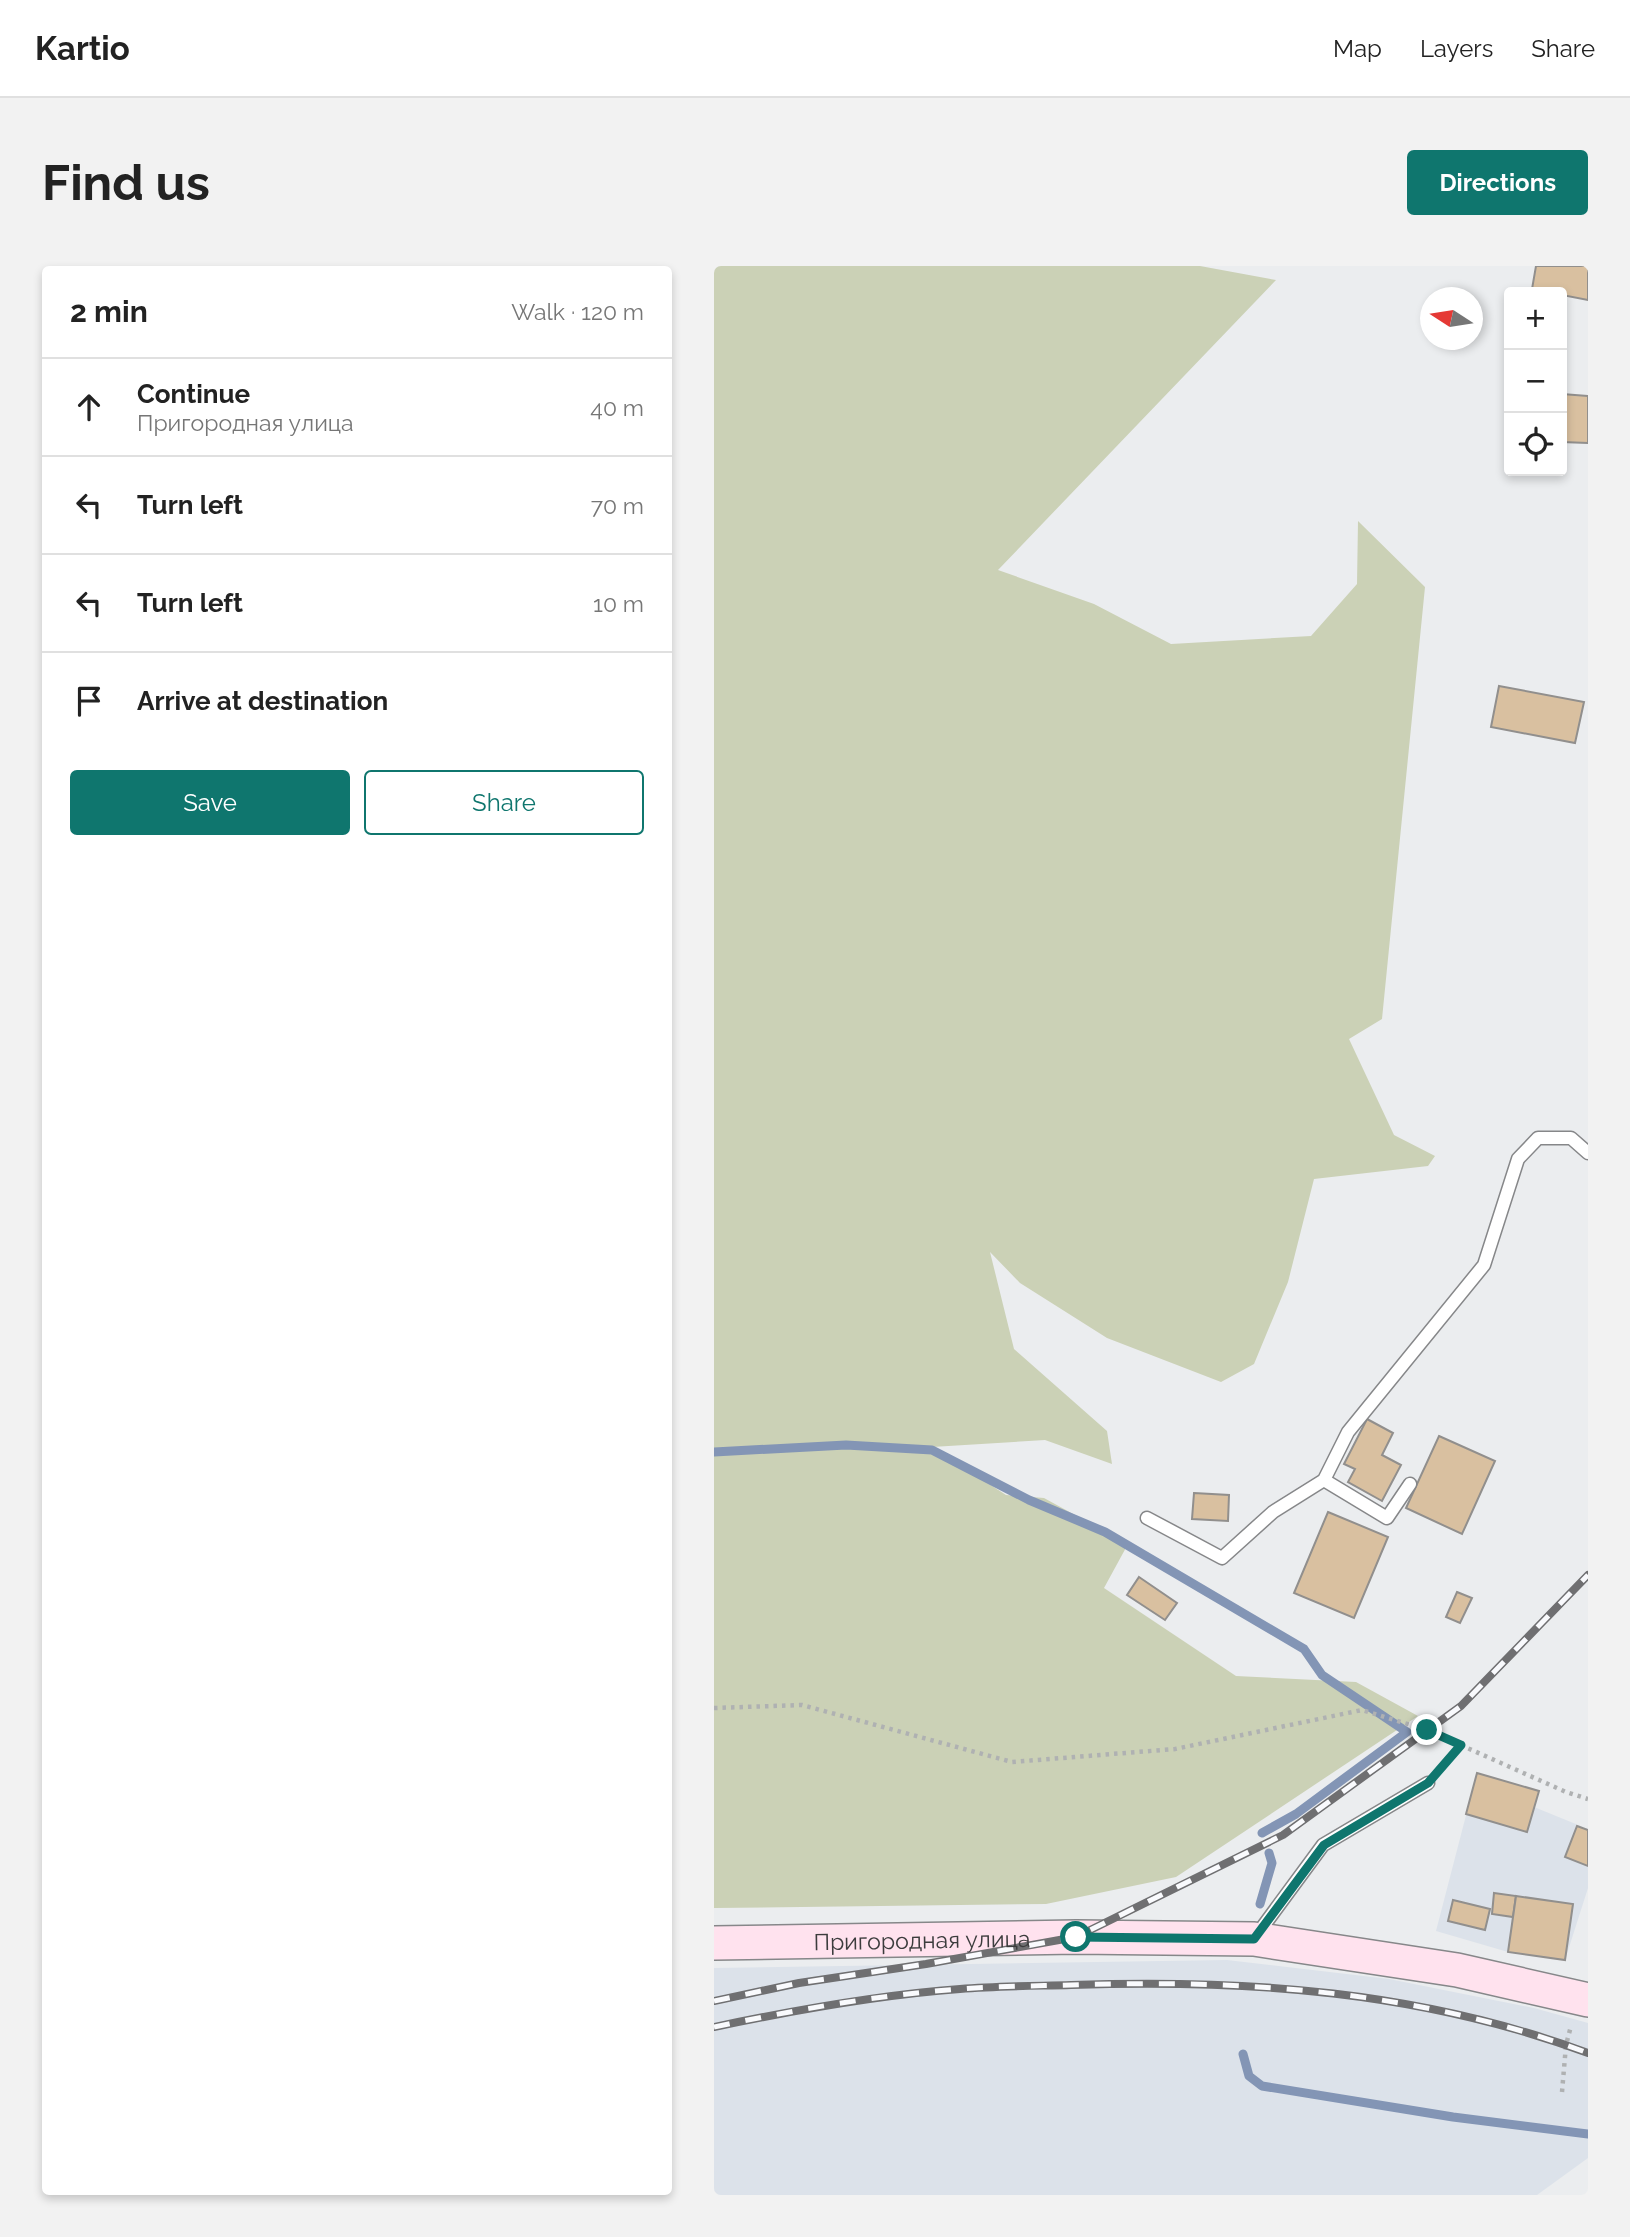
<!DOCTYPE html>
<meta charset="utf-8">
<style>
body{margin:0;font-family:Raleway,sans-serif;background:#f2f2f2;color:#222}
.controls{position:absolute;right:21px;top:21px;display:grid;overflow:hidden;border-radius:7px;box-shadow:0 4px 10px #0003}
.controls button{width:63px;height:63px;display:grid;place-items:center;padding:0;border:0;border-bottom:2px solid #e0e0e0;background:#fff;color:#222;font:35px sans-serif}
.compass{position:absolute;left:706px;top:21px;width:63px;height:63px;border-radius:50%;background:#fff;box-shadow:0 4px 10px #0003;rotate:282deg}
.stop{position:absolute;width:21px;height:21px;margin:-16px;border:5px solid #0f766e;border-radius:50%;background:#fff}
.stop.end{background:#0f766e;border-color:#fff;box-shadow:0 2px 7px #0008}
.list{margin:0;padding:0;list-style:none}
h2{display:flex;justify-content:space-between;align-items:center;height:91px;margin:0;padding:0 28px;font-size:30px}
h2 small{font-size:23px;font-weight:400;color:#767676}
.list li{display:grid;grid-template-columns:46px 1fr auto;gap:21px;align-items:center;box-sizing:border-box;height:98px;padding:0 28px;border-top:2px solid #e0e0e0}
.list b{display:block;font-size:26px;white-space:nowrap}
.list p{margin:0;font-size:23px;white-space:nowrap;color:#767676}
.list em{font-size:23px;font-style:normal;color:#767676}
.actions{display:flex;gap:14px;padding:21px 28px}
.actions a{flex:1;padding:16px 0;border:2px solid #0f766e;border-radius:7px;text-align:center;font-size:24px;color:#0f766e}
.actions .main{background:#0f766e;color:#fff}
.icon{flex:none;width:38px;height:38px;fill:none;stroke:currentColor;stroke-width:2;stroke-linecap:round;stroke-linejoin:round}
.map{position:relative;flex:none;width:874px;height:1929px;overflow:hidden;border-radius:7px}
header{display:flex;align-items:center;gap:42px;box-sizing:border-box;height:98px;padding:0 35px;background:#fff;border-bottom:2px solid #e0e0e0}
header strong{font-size:33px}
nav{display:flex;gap:38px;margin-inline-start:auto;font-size:24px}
.intro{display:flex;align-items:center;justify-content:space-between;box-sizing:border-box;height:168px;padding:0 42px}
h1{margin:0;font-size:49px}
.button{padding:18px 32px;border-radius:7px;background:#0f766e;color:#fff;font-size:24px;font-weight:700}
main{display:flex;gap:42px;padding:0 42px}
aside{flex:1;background:#fff;border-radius:7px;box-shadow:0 4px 10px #0003}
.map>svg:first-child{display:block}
.built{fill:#dce2ea}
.green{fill:#cbd1b6}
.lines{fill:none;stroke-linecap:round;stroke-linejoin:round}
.stream{stroke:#8395b5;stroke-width:9}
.building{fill:#d9c0a0;stroke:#918f8d;stroke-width:2}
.service-casing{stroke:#868789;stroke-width:15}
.secondary-casing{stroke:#868789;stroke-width:36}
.path{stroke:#afb1b2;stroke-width:4.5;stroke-dasharray:3.5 5;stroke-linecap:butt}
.service{stroke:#fff;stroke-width:12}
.secondary{stroke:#ffe2ee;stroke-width:33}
.rail-casing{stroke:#6f6f71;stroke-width:8}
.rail{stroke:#f9fafd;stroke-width:5;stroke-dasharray:16;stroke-linecap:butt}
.route{stroke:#0f766e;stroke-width:9}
.labels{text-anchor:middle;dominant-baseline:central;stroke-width:7;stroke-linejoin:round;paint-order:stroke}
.street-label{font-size:23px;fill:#3c3c3d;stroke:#f9fafd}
</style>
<header>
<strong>Kartio</strong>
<nav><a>Map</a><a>Layers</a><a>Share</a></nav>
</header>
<div class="intro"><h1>Find us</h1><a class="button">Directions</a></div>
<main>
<aside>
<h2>2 min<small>Walk · 120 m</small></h2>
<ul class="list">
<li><svg class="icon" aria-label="ahead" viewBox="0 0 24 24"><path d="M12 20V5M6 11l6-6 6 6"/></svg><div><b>Continue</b><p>Пригородная улица</p></div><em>40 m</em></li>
<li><svg class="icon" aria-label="left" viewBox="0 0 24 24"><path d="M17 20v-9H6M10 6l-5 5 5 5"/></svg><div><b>Turn left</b></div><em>70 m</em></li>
<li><svg class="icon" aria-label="left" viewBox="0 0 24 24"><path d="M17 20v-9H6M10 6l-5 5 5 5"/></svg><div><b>Turn left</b></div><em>10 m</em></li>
<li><svg class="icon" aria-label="arrive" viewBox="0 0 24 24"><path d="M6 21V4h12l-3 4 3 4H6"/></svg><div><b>Arrive at destination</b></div></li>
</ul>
<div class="actions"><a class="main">Save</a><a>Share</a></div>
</aside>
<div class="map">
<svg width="874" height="1929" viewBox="0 0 874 1929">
<rect width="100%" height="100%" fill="#ebedef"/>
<g class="built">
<path d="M763 1507 825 1525 820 1541 874 1563V1622L851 1694 794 1686 722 1665Z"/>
<path d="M513 1694 675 1713 820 1742 874 1757V1892L823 1929H0V1702Z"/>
</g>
<path class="green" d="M0 0H486L562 14 284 304 380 338 457 378 597 370 643 318 644 255 711 321 668 753 635 773 680 869 721 890 714 900 600 913 574 1016 540 1098 507 1116 393 1072 306 1017 276 986 300 1083 393 1165 398 1198 331 1174 218 1181 292 1229 330 1232 414 1278 390 1322 522 1410 642 1416 704 1450 462 1611 332 1638 0 1642Z"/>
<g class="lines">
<g class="stream">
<path d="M0 1186 132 1179 218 1184 315 1234 391 1266 590 1383 608 1409 693 1466 582 1548 548 1567"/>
<path d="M546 1638 558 1597 555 1587"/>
<path d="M529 1788 535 1810 548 1820 739 1851 874 1868"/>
</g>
</g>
<g class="building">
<path d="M822 0H874V34L848 29V26L818 23Z"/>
<path d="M848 128 874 130V177L848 176Z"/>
<path d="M785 420 870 436 861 477 777 461Z"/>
<path d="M653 1153 679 1167 668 1189 687 1199 668 1235 634 1216 641 1203 630 1198Z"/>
<path d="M725 1170 781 1195 748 1268 692 1242Z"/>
<path d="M480 1227 515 1229 514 1255 478 1253Z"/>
<path d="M614 1246 674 1271 640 1352 580 1327Z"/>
<path d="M425 1311 463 1337 451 1354 413 1329Z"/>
<path d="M743 1326 758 1332 746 1357 732 1351Z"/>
<path d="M763 1507 825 1525 813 1566 752 1548Z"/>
<path d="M863 1560 874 1564V1600L851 1591Z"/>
<path d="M780 1627 802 1630 799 1651 778 1648Z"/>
<path d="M802 1630 859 1638 851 1694 794 1686Z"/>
<path d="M739 1634 776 1643 771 1664 734 1655Z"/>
</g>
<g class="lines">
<defs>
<g id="service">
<path d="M610 1214 673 1252 696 1218"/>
<path d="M433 1252 508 1292 559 1246 610 1214 634 1166 770 999 804 893 824 872H857L874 887"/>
<path d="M542 1670 609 1579 714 1517"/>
</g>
<g id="secondary">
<path id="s1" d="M0 1677 362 1671 540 1673 743 1704 874 1734"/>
</g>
</defs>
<use href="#service" class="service-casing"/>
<use href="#secondary" class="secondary-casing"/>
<g class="path">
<path d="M0 1442 88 1439 298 1496 461 1483 648 1444 713 1464 852 1526 874 1533"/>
<path d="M726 1503 747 1479"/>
<path d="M848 1826 852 1779 857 1760"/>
</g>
<use href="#service" class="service"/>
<use href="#secondary" class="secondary"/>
<defs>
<g id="rail">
<path d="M0 1735 85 1717 212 1698 362 1671 569 1569 747 1440 874 1309"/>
<path d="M0 1761C81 1744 163 1729 246 1723 283 1720 320 1720 357 1719 534 1713 707 1725 874 1787"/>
</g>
</defs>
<use href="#rail" class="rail-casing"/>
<use href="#rail" class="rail"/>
</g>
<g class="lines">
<path class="route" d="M362 1671 540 1673 610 1579 714 1517 747 1479 713 1464"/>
</g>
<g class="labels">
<g class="street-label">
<text stroke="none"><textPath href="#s1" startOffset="208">Пригородная улица</textPath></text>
</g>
</g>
</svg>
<div class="controls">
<button>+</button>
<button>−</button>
<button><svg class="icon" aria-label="locate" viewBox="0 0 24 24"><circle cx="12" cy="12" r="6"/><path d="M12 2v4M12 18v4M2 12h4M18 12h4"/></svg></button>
</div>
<svg class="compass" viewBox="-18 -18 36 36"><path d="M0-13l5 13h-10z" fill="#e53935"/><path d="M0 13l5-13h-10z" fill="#767676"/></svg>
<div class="stop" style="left:362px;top:1671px"></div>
<div class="stop end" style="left:713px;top:1464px"></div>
</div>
</main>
